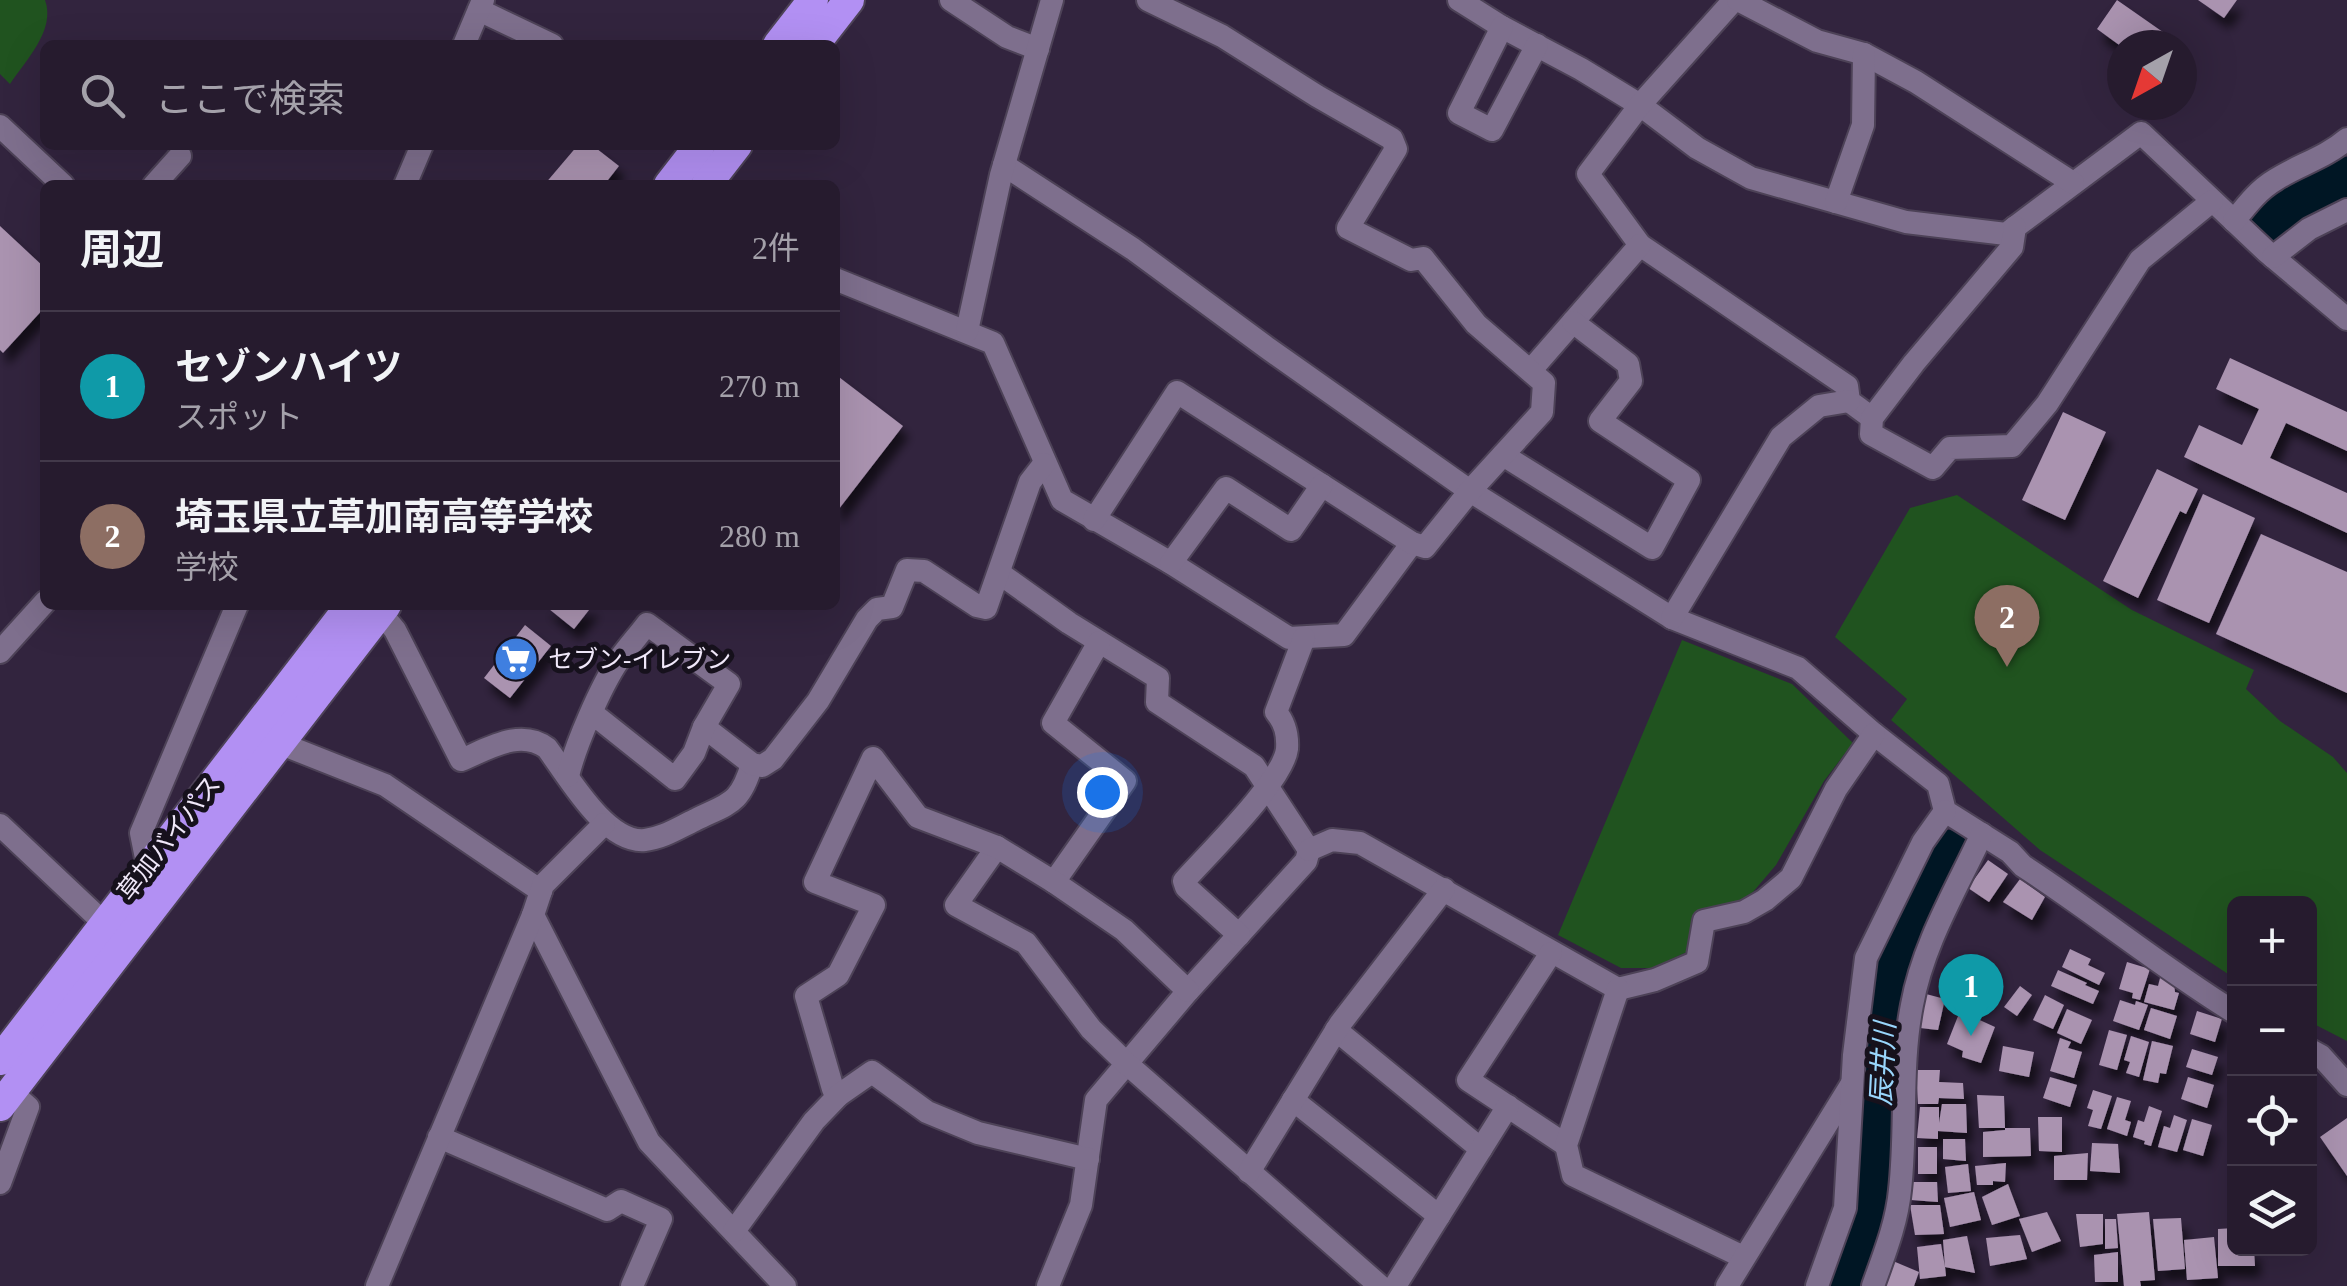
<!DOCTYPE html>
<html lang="ja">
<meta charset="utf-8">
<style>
body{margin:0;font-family:"Times New Roman","Noto Sans JP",serif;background:#2e2436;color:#f1f3f6}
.controls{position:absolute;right:30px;bottom:30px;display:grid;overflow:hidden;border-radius:15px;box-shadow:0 10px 40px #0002}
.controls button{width:90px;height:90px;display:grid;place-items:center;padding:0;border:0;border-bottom:2px solid #42394a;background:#261b2e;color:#f1f3f6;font:50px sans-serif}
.compass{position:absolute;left:2107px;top:30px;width:90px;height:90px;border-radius:50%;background:#261b2e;box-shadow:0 10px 40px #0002;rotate:220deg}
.you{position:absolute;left:1102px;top:792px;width:35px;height:35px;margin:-25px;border:8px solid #fff;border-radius:50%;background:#1a73e8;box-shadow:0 0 0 15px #1a73e833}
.badge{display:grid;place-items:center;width:65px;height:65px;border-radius:50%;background:#0f766e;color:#fff;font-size:32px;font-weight:700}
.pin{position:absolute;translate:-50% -82px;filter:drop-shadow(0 2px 5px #0008)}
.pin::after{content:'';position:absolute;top:52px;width:35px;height:30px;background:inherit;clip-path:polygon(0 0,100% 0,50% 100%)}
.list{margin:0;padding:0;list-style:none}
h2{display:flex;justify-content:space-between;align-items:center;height:130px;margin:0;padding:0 40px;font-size:42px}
h2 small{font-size:32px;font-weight:400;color:#a4a1aa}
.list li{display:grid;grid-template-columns:65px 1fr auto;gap:30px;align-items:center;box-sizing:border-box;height:150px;padding:0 40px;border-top:2px solid #42394a}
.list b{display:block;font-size:38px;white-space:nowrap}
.list p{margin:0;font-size:32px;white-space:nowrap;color:#a4a1aa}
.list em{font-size:32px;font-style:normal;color:#a4a1aa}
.icon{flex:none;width:55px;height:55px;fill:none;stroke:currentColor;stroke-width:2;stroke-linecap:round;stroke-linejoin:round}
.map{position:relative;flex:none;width:2347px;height:1286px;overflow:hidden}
.search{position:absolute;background:#261b2e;box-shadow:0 10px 40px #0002;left:40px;top:40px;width:800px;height:110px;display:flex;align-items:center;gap:25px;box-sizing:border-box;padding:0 35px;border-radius:15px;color:#a4a1aa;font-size:38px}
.panel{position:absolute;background:#261b2e;box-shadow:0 10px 40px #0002;left:40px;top:180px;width:800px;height:430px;border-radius:15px}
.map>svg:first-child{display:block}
.grass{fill:#20531f}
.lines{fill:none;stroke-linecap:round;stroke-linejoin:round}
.river{stroke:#001624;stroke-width:40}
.building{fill:#aa93b0;filter:url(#shadow)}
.street-casing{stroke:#4d4257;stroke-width:26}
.highway-casing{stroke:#4d4257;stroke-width:34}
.street{stroke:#7e6f8d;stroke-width:22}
.highway{stroke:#b290f3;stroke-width:30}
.labels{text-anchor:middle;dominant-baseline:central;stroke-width:10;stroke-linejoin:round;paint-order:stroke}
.poi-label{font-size:25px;fill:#f0e8f9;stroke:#16111c;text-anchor:start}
.street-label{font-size:25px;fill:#f0e8f9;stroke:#16111c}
.water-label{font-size:28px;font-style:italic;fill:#99d6fc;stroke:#16111c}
</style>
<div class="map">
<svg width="2347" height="1286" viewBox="0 0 2347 1286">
<defs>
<filter id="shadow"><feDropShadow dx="6" dy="11" stdDeviation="5" flood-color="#0009"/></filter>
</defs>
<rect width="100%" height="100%" fill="#32243e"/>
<g class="grass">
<path d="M0 0H45C56 30 26 60 10 84L0 74Z"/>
<path d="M1957 495 2132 610 2254 670 2246 689 2280 721 2333 757 2347 773V1041L2310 1022V904H2234V978L2040 850 1891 720 1907 699 1835 637 1910 508Z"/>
<path d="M1682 640 1792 684 1853 743 1824 781 1776 865 1753 892 1736 903 1689 951 1652 968H1621L1558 935Z"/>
</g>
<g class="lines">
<g class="river">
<path d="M2271 221 2285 209 2347 177"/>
<path d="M1850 1286C1864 1248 1876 1208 1879 1167 1883 1121 1876 1075 1881 1029 1889 965 1918 907 1948 850"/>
</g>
</g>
<g class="building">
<path d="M2117 0 2170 37 2164 45H2122V47L2097 29Z"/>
<path d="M2198 0H2237L2224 18Z"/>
<path d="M578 145H592L619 166 604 185H544Z"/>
<path d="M0 226 45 268V307L3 353 0 350Z"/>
<path d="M2230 358 2347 412V451L2286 423 2270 458 2347 493V533L2184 457 2199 425 2242 445 2259 409 2216 389Z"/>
<path d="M835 374 903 426 835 514Z"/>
<path d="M2063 412 2106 432 2065 520 2022 500Z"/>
<path d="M2157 469 2198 489 2186 514 2180 511 2138 598 2103 581Z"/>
<path d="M2203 494 2255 518 2209 623 2157 600Z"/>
<path d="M2261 534 2347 572V693L2216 634Z"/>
<path d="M544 605H593L574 629Z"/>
<path d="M525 625 551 646 510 698 484 678Z"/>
<path d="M1988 860 2008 874 1989 902 1968 888Z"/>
<path d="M2020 879 2045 897 2032 920 2003 902Z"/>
<path d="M2070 949 2091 959 2088 965 2105 973 2099 985 2062 967Z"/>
<path d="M2127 962 2150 969 2140 1000 2132 998 2133 993 2119 989Z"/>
<path d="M2058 970 2087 983 2085 985 2099 991 2093 1004 2051 986Z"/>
<path d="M2160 978 2174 982 2175 992 2179 993 2174 1010 2144 1002 2149 984 2158 986Z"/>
<path d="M2020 986 2032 995 2017 1016 2004 1007Z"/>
<path d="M1926 994 1945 999 1938 1030 1920 1028Z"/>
<path d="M2045 995 2064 1005 2053 1029 2033 1020Z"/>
<path d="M2120 1000 2135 1005 2136 1001 2148 1005 2139 1030 2113 1021Z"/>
<path d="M2151 1008 2177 1016 2170 1039 2144 1030Z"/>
<path d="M2067 1009 2092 1020 2081 1044 2057 1033Z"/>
<path d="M1960 1011 1995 1027 1981 1063 1962 1057 1963 1051 1947 1044Z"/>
<path d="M2197 1011 2222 1019 2215 1042 2190 1034Z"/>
<path d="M2109 1030 2127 1035 2117 1070 2099 1065Z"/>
<path d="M2131 1036 2149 1042 2139 1077 2126 1073 2130 1062 2124 1060Z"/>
<path d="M2060 1038 2071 1042 2068 1048 2082 1052 2074 1078 2050 1071Z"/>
<path d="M2152 1041 2173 1046 2166 1074 2160 1073 2158 1083 2143 1080Z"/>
<path d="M2003 1046 2034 1052 2029 1077 1999 1071Z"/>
<path d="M2192 1049 2218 1057 2212 1075 2186 1067Z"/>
<path d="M1913 1070H1940L1939 1082 1963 1083 1964 1099 1939 1098 1938 1104H1918L1917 1088H1913Z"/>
<path d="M2050 1077 2077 1085 2070 1107 2043 1098Z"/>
<path d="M2188 1077 2214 1085 2207 1108 2181 1099Z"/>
<path d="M2093 1090 2112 1096 2101 1129 2088 1126 2093 1110 2087 1108Z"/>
<path d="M1977 1095 2004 1096 2005 1128H1979Z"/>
<path d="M2117 1097 2131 1101 2125 1120 2131 1122 2127 1136 2107 1129Z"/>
<path d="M1942 1104H1966L1967 1133 1938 1131V1139L1917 1138 1920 1107H1939V1123Z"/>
<path d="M2149 1106 2162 1111 2151 1146 2144 1144 2145 1141 2133 1137 2138 1120 2144 1122Z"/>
<path d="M2174 1115 2187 1120 2177 1152 2158 1147 2164 1126 2170 1128Z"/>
<path d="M2038 1117H2062V1152L2039 1151Z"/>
<path d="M2347 1118V1176L2320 1137Z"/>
<path d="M2192 1119 2212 1125 2203 1156 2183 1150Z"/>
<path d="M2005 1128H2030L2031 1156 1983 1157V1132L2005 1130Z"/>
<path d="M1943 1139H1965L1966 1161 1943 1159Z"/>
<path d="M2092 1143 2118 1144 2120 1173 2090 1171Z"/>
<rect x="1918" y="1147" width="19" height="27"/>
<path d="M2088 1153 2087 1180H2054V1156Z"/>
<path d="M2006 1163 2005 1182 1993 1181V1185H1977L1975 1166Z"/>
<path d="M1968 1164 1971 1191 1948 1193 1945 1167Z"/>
<path d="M1912 1182H1937L1938 1202 1911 1200Z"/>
<path d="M2008 1184 2020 1216 1992 1225 1982 1197Z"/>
<path d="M1974 1192 1981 1220 1950 1227 1944 1198Z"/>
<path d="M1910 1205H1940L1944 1234 1915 1235Z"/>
<path d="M2047 1212 2061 1241 2032 1252 2019 1219Z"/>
<path d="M2149 1212 2155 1280 2140 1281 2141 1286H2124L2117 1214Z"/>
<path d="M2076 1214H2103V1244L2080 1247Z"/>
<path d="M2181 1218 2185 1269 2158 1271 2153 1219Z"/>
<path d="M2105 1219H2116L2118 1248 2105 1249Z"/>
<path d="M2234 1228V1248H2254L2255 1266H2218V1229Z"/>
<path d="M2020 1235 2027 1259 1990 1266 1986 1238Z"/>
<path d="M1967 1236 1975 1273 1945 1267 1946 1276 1920 1279 1917 1247 1941 1244 1945 1267 1943 1240Z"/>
<path d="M2214 1237 2218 1278 2187 1280 2184 1240Z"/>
<path d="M2118 1252V1282H2095L2094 1255Z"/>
<path d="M1893 1261 1919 1272 1914 1286H1884Z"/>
</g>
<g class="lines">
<defs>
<g id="street">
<path d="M951 0 1007 37 1038 49"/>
<path d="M1459 0 1502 27 1581 69 1640 105 1697 148 1751 178 1906 222 2006 234 2141 133 2266 251 2347 319"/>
<path d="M1734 0 1640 105 1588 174 1640 245 1847 386 1849 401 1872 418"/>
<path d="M1738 0 1817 41 1864 54 1916 82 2073 183"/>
<path d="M479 10 552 45"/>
<path d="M1502 27 1459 113 1492 130 1537 45"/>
<path d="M464 45 483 0"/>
<path d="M0 126 63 185"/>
<path d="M1004 165 1133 249 1266 347 1470 491 1672 618 1798 668 1874 734 1938 784 1945 811 2010 852 2023 866C2094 912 2161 967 2234 1012"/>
<path d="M154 185 180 156"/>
<path d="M405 185 422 145"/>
<path d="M1836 202 1863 125 1864 54"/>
<path d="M2234 221C2246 206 2258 190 2275 180 2298 165 2325 158 2347 139"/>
<path d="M2015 227 2012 247 1914 363 1872 418 1871 434 1933 468 1950 448 2012 446 2047 404 2140 260 2212 201"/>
<path d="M2273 257 2309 229 2347 210"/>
<path d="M835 279 993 343 1062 500 1171 563 1289 638 1344 635 1412 543"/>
<path d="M967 331 1001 175 1052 0"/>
<path d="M1531 370 1640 245"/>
<path d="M1503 455 1652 548 1689 480 1600 421 1631 381 1628 364 1573 322"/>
<path d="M1094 520 1177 392 1412 543 1425 547 1470 491 1542 412 1544 383 1476 324 1423 258 1411 260 1348 228 1396 149 1392 139 1317 96 1222 36 1148 0"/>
<path d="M1171 563 1226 488 1291 530 1322 485"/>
<path d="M999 573 1069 623 1158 678 1157 702 1254 766 1309 850 1306 861 1188 991 1096 1100 1081 1205 1048 1286"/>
<path d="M380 612 395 630 461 760C488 749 520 728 547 748 568 776 606 844 645 840 663 838 678 828 695 820 729 803 740 805 752 764"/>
<path d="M1672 618 1781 437 1819 406 1849 401"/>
<path d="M0 652 45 602"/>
<path d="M704 727 752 764 762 766 773 759 818 701 867 619 877 609 892 607 907 570 924 571 977 606 986 608 1030 482 1044 464"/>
<path d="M279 743 385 785 541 891"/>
<path d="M568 776C575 746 601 686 618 661 627 648 638 636 647 624L729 684 704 727 694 753 675 779 592 713"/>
<path d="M0 825 105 924"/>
<path d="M997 847 956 905 1026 943 1091 1029 1126 1063 1380 1286"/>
<path d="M1309 850 1332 840 1360 843 1618 989 1655 980 1697 962 1704 921 1744 912 1765 900 1791 878 1836 789 1874 734"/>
<path d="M148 868 141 833 237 605"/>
<path d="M1054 882 1125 781 1053 723 1099 642"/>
<path d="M533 915 649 1142 785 1286"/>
<path d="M1239 935 1186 887 1184 881C1208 854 1283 781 1287 749 1288 734 1285 723 1276 712L1304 638"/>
<path d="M1551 953 1468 1080 1566 1145"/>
<path d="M1618 989 1566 1145 1573 1175 1743 1257"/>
<path d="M1336 1030 1481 1149"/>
<path d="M2310 1050 2321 1056 2347 1085"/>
<path d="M839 1095 833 1089 806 996 838 975 874 905 815 882 873 758 918 817 997 847 1054 882 1124 930 1188 991"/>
<path d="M1293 1100 1439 1216"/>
<path d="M439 1137 607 1210 621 1201 661 1219 632 1286"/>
<path d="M1249 1172 1340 1024 1444 889"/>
<path d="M0 1183 28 1107 11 1092"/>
<path d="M734 1231 814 1121 839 1095 872 1072 927 1112 978 1133 1088 1159"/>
<path d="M377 1286 533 915 543 885 604 824"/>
<path d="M1395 1286 1508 1106"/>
<path d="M1727 1286 1851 1085"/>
<path d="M1817 1286 1845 1208 1854 1055 1866 958 1923 842 1945 811"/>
<path d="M1873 1286C1884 1255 1897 1223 1900 1190 1907 1128 1900 1066 1912 1005 1923 944 1956 890 1982 834"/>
</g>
<g id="highway">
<path d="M778 45 813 0"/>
<path d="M814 45 849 0"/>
<path d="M669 185 700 145"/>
<path d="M706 185 737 145"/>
<path d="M0 1060 351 605"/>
<path d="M0 1106 386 605"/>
</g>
</defs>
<use href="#street" class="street-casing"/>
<use href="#highway" class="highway-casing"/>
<use href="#street" class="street"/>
<use href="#highway" class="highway"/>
</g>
<defs>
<symbol id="supermarket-disc" viewBox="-11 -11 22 22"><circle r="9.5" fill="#3f7fe0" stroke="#16111c"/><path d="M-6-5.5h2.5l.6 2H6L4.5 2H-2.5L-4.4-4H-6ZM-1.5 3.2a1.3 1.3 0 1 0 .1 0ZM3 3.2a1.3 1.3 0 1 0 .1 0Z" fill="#fff"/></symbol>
</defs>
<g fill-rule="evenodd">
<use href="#supermarket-disc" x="491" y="634" width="50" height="50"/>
</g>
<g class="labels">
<g class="poi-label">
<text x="548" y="659">セブン-イレブン</text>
</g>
<g class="street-label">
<text transform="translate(169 838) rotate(-52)">草加バイパス</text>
</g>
<g class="water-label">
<text transform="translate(1883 1064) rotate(-87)">辰井川</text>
</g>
</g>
</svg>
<div class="controls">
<button>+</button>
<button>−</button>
<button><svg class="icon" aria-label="locate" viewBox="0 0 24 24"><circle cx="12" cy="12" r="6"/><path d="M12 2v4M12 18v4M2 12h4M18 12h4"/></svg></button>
<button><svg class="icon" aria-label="layers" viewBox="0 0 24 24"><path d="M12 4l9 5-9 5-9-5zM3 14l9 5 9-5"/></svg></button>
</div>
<svg class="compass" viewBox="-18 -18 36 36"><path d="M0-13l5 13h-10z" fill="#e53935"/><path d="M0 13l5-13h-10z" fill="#a4a1aa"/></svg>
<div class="you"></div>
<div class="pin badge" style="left:1971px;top:1036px;background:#0f9aa8">1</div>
<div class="pin badge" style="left:2007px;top:667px;background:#8d6e63">2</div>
<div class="search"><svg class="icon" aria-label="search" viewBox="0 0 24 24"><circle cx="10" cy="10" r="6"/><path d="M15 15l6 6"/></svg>ここで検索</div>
<section class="panel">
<h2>周辺<small>2件</small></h2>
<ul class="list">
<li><span class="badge" style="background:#0f9aa8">1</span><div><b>セゾンハイツ</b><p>スポット</p></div><em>270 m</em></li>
<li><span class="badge" style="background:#8d6e63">2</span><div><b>埼玉県立草加南高等学校</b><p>学校</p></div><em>280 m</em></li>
</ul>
</section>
</div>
